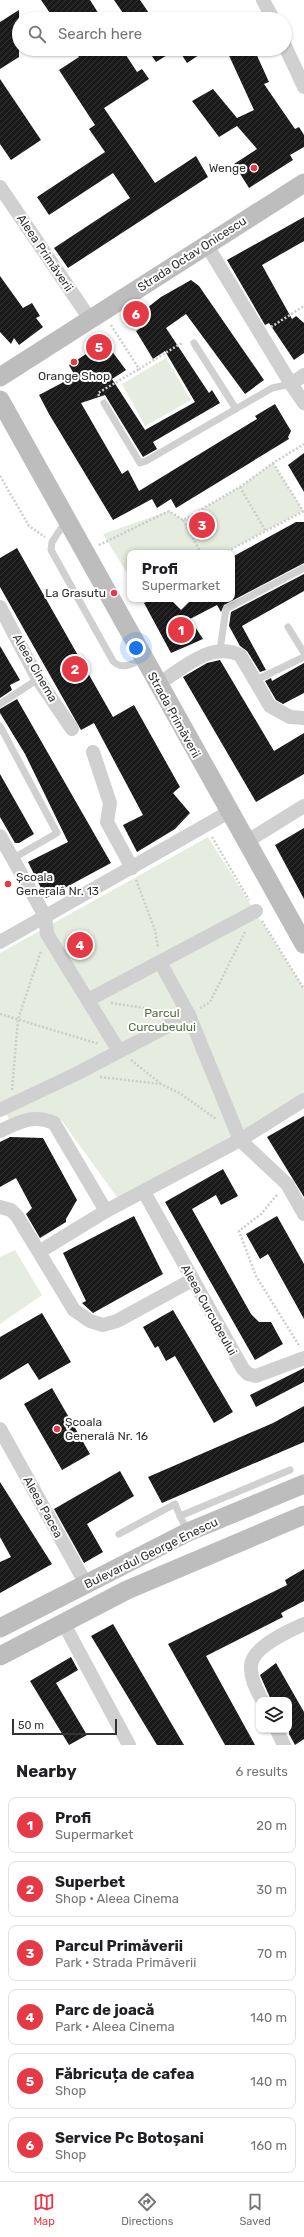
<!DOCTYPE html>
<meta charset="utf-8">
<style>
body{margin:0;font-family:Rubik,sans-serif;background:#f2f2f2;color:#202124}
.controls{position:absolute;right:12px;bottom:12px;display:grid;overflow:hidden;border-radius:8px;box-shadow:0 1px 3px #0004}
.controls button{width:36px;height:36px;display:grid;place-items:center;padding:0;border:0;border-bottom:1px solid #e0e0e0;background:#fff;color:#202124;font:20px sans-serif}
.scale{position:absolute;left:12px;bottom:10px;width:105px;box-sizing:border-box;padding-left:4px;border:2px solid #333;border-top:0;font-size:11px;line-height:14px;white-space:nowrap;color:#333;-webkit-text-stroke:3px #fff;paint-order:stroke}
.you{position:absolute;left:136px;top:648px;width:14px;height:14px;margin:-10px;border:3px solid #fff;border-radius:50%;background:#1a73e8;box-shadow:0 0 0 6px #1a73e833}
.badge{display:grid;place-items:center;width:26px;height:26px;border-radius:50%;background:#e63946;color:#fff;font-size:13px;font-weight:700}
.pin{position:absolute;translate:-50% -50%;border:2px solid #fff;box-shadow:0 1px 4px #0006}
.popup{position:absolute;left:127px;top:550px;width:108px;height:52px;box-sizing:border-box;display:grid;place-content:center;border-radius:8px;background:#fff;filter:drop-shadow(0 1px 3px #0005);font-size:13px;white-space:nowrap;color:#757577}
.popup b{font-size:15px;color:#202124}
.popup::after{content:'';position:absolute;left:50%;top:100%;margin-left:-8px;border:8px solid transparent;border-top-color:#fff}
.list{margin:0;padding:0;list-style:none}
h2{display:flex;justify-content:space-between;align-items:center;height:52px;margin:0;padding:0 16px;font-size:17px}
h2 small{font-size:13px;font-weight:400;color:#757577}
.list li{display:grid;grid-template-columns:26px 1fr auto;gap:12px;align-items:center;box-sizing:border-box;height:56px;margin:0 8px 8px;padding:0 8px;border:1px solid #e0e0e0;border-radius:8px}
.list b{display:block;font-size:15px;white-space:nowrap}
.list p{margin:0;font-size:13px;white-space:nowrap;color:#757577}
.list em{font-size:13px;font-style:normal;color:#757577}
.icon{flex:none;width:22px;height:22px;fill:none;stroke:currentColor;stroke-width:2;stroke-linecap:round;stroke-linejoin:round}
.map{position:relative;flex:none;width:304px;height:1745px;overflow:hidden}
.search{position:absolute;background:#fff;box-shadow:0 1px 3px #0004;left:12px;right:12px;top:12px;height:44px;display:flex;align-items:center;gap:10px;box-sizing:border-box;padding:0 14px;border-radius:22px;color:#757577;font-size:15px}
.sheet{height:436px;background:#fff}
nav{display:flex;justify-content:space-around;align-items:center;box-sizing:border-box;height:56px;border-top:1px solid #e0e0e0;background:#fff;font-size:11px;color:#757577}
nav a{display:grid;justify-items:center;gap:2px}
nav .on{color:#e63946}
.map>svg:first-child{display:block}
.green{fill:#e6ecdf}
.building{fill:url(#building-hatch)}
.lines{fill:none;stroke-linecap:round;stroke-linejoin:round}
.path{stroke:#cdcdcd;stroke-width:2.5;stroke-dasharray:2 2;stroke-linecap:butt}
.lane{stroke:#d0d0d0;stroke-width:7}
.street{stroke:#d0d0d0;stroke-width:14}
.secondary{stroke:#bdbdbd;stroke-width:19}
.poi-dot{fill:#e63946;stroke:#fff;stroke-width:1.5}
.labels{text-anchor:middle;dominant-baseline:central;stroke-width:4;stroke-linejoin:round;paint-order:stroke}
.poi-label{font-size:12px;fill:#333;stroke:#fff;text-anchor:end}
.street-label{font-size:12px;fill:#333;stroke:#fff}
.park-label{font-size:12px;fill:#56703f;stroke:#fff}
</style>
<div class="map">
<svg width="304" height="1745" viewBox="0 0 304 1745">
<defs>
<pattern id="building-hatch" width="6" height="6" patternUnits="userSpaceOnUse"><rect width="6" height="6" fill="#1a1a1a"/><path d="M-1 1l2-2M0 6l6-6M5 7l2-2" fill="none" stroke="#333"/></pattern>
</defs>
<rect width="100%" height="100%" fill="#fff"/>
<g class="green">
<path d="M166 358 191 400 145 426 122 384Z"/>
<path d="M273 463 303 511 224 553H130V578L103 534 169 511 183 520 240 487Z"/>
<path d="M208 837 304 989V1097L119 1200 62 1121 48 1113 9 1119 0 1104V953Z"/>
<path d="M15 1250 42 1295 0 1324V1257Z"/>
</g>
<g class="building">
<path d="M41 0H90L102 19H54Z"/>
<path d="M114 0H140L153 19H127Z"/>
<path d="M19 10V57L0 69V22Z"/>
<path d="M74 49H122L137 72 142 69 149 79 104 108 155 183 196 156 208 177 68 268 54 248 130 198 113 173 49 215 37 197 105 152 89 129 95 125 59 70 79 57Z"/>
<path d="M147 49H177L156 62Z"/>
<path d="M178 49H208L187 63Z"/>
<path d="M226 49H254L269 82 264 84 295 129 299 127 304 135V147L290 155 293 160 249 188 234 164 257 149 237 126 219 137 192 101 213 89 237 118 254 110Z"/>
<path d="M0 79 41 140 11 160 0 144Z"/>
<path d="M304 217V241L262 265 292 319 296 316 304 323V353L294 360 269 323 265 325 227 260Z"/>
<path d="M0 276 23 308 32 303 40 316 36 318 43 327 19 345 14 338 11 344 0 332Z"/>
<path d="M191 280 199 286 264 380 245 394 186 314 166 328 209 393 212 390 220 403 153 442 157 449 143 457 105 395 81 403 122 474 128 470 139 491 257 419 255 416 275 404 291 431 288 437 289 439 176 508 171 499 157 508 152 499 113 520 49 414 39 395 75 376 69 365 105 342 126 370 112 379 145 430 195 402 165 351 153 359 136 331 142 327 135 320 145 315 143 311 161 297Z"/>
<path d="M304 453V492L288 465Z"/>
<path d="M296 522H304V563L224 605 221 612 217 605 190 619 203 639 171 653 144 603 152 599H232V557Z"/>
<path d="M17 548 113 717 134 705 180 787 173 793 190 813 175 829 137 852 123 825 143 815 94 723 81 730 0 587V558Z"/>
<path d="M304 574V591L242 626 266 670 260 672 247 651 240 646 229 626 231 612Z"/>
<path d="M0 646 20 680 10 685 12 690 0 698Z"/>
<path d="M220 660 274 751 304 733V774L256 802 183 677 207 663Z"/>
<path d="M304 663V693L283 704 276 700 265 681 271 678 272 681Z"/>
<path d="M17 699 111 863 46 898 28 862 68 842 25 754 0 713V709Z"/>
<path d="M0 774 34 834 19 843H15L0 817Z"/>
<path d="M304 828V899L275 845Z"/>
<path d="M304 1116V1197L267 1137Z"/>
<path d="M10 1137 43 1138 77 1200 66 1219V1222L40 1238 26 1214 32 1208 16 1178 0 1187V1142Z"/>
<path d="M223 1169 238 1196 221 1205 216 1195 192 1209 251 1314 259 1322H271L283 1344 255 1360 165 1202Z"/>
<path d="M134 1216 163 1274 93 1313 82 1303 86 1301 63 1253Z"/>
<path d="M277 1216 304 1264V1319L268 1254 260 1259 246 1234Z"/>
<path d="M173 1310 233 1412 214 1423 175 1356 166 1361 158 1346 155 1348 143 1327Z"/>
<path d="M42 1313 71 1362 39 1380 28 1363 0 1380V1337Z"/>
<path d="M304 1368V1382L256 1407 250 1395Z"/>
<path d="M52 1388 90 1454 62 1470 24 1404Z"/>
<path d="M304 1406V1442L162 1503 148 1477 273 1423Z"/>
<path d="M120 1471 134 1496 87 1524 103 1552 84 1563 54 1509Z"/>
<path d="M0 1482 52 1564 0 1593V1562L11 1557 0 1537Z"/>
<path d="M304 1569V1601L281 1613 283 1617 206 1656 255 1745H225L168 1644 287 1585 285 1580Z"/>
<path d="M113 1624 184 1745H157L91 1636Z"/>
<path d="M71 1657 78 1670 56 1683 87 1735 69 1745 30 1681Z"/>
<path d="M276 1663 304 1712V1739L295 1745 289 1734V1700H271L260 1675Z"/>
</g>
<g class="lines">
<g class="path">
<path d="M111 325 139 369 180 344H184"/>
<path d="M271 327 304 306"/>
<path d="M99 396 98 393 139 369"/>
<path d="M273 463 303 511"/>
<path d="M0 476 29 526 45 537"/>
<path d="M240 487 265 530"/>
<path d="M183 520 201 553"/>
<path d="M99 545 169 511 183 520 240 487 273 463 304 444"/>
<path d="M224 553 304 511"/>
<path d="M212 837 249 900"/>
<path d="M136 880 155 930 158 948"/>
<path d="M262 921 304 989"/>
<path d="M111 1003 165 1011"/>
<path d="M200 1008 210 1002 245 932"/>
<path d="M0 1014 99 1044"/>
<path d="M131 1060 160 1083"/>
<path d="M100 1077 161 1084 181 1094 216 1119"/>
<path d="M12 1090 18 1019 41 951"/>
<path d="M277 1195 261 1214 239 1231 256 1276 300 1347"/>
</g>
<g class="lane">
<path d="M194 343 236 409"/>
<path d="M104 403 140 463 146 461 272 388 291 384"/>
<path d="M66 521 52 542 51 550 113 661C122 671 133 663 143 660"/>
<path d="M288 627 304 653"/>
<path d="M220 650 226 609 304 568"/>
<path d="M256 680 304 657"/>
<path d="M0 704 38 679"/>
<path d="M0 726 57 833 12 859"/>
<path d="M188 1532 180 1516 290 1470"/>
<path d="M119 1534 175 1504 180 1516"/>
</g>
<g class="street">
<path d="M263 0 273 19"/>
<path d="M285 46 304 87"/>
<path d="M0 187 90 319"/>
<path d="M206 244 291 384 304 403"/>
<path d="M291 384 304 375"/>
<path d="M0 607 38 679 72 729"/>
<path d="M157 685C182 669 210 641 240 655L270 706 290 717 304 718"/>
<path d="M93 752 110 803 107 822 132 868"/>
<path d="M0 836 45 916 47 934 119 1051"/>
<path d="M246 842 304 806"/>
<path d="M0 942 229 812"/>
<path d="M160 962 189 1015 240 1140 287 1184 304 1214"/>
<path d="M88 1000 256 911"/>
<path d="M0 1110 76 1074 189 1015"/>
<path d="M0 1131C20 1122 33 1114 54 1123L106 1211 240 1140 304 1100"/>
<path d="M144 1192 243 1369 248 1374 256 1376 304 1358"/>
<path d="M0 1207 11 1210 17 1216 74 1310 90 1321 103 1325 117 1321 192 1280"/>
<path d="M39 1252 106 1211"/>
<path d="M0 1429 86 1584"/>
<path d="M64 1624 129 1745"/>
<path d="M262 1700C257 1690 251 1680 251 1668 249 1648 289 1631 304 1624"/>
<path d="M277 1730 284 1745"/>
</g>
<g class="secondary">
<path d="M0 377 304 183"/>
<path d="M0 400 304 944"/>
<path d="M0 1628 188 1532 304 1484"/>
<path d="M0 1656 127 1590 304 1515"/>
</g>
</g>
<g class="poi-dot">
<circle cx="254" cy="168" r="4"/>
<circle cx="74" cy="362" r="4"/>
<circle cx="114" cy="593" r="4"/>
<circle cx="8" cy="884" r="4"/>
<circle cx="57" cy="1429" r="4"/>
</g>
<g class="labels">
<g class="poi-label">
<text x="246" y="168">Wenge</text>
<text x="74" y="376" text-anchor="middle">Orange Shop</text>
<text x="106" y="593">La Grasutu</text>
<text x="16" y="877" text-anchor="start">Școala<tspan x="16" dy="14">Generală Nr. 13</tspan></text>
<text x="65" y="1422" text-anchor="start">Școala<tspan x="65" dy="14">Generală Nr. 16</tspan></text>
</g>
<g class="street-label">
<text transform="translate(45 253) rotate(56)">Aleea Primăverii</text>
<text transform="translate(192 254) rotate(-33)">Strada Octav Onicescu</text>
<text transform="translate(35 668) rotate(60)">Aleea Cinema</text>
<text transform="translate(174 715) rotate(61)">Strada Primăverii</text>
<text transform="translate(209 1310) rotate(61)">Aleea Curcubeului</text>
<text transform="translate(43 1507) rotate(61)">Aleea Pacea</text>
<text transform="translate(151 1553) rotate(-26)">Bulevardul George Enescu</text>
</g>
<g class="park-label">
<text x="162" y="1013">Parcul<tspan x="162" dy="14">Curcubeului</tspan></text>
</g>
</g>
</svg>
<div class="controls">
<button><svg class="icon" aria-label="layers" viewBox="0 0 24 24"><path d="M12 4l9 5-9 5-9-5zM3 14l9 5 9-5"/></svg></button>
</div>
<div class="scale">50 m</div>
<div class="you"></div>
<div class="pin badge" style="left:181px;top:630px">1</div>
<div class="popup"><b>Profi</b>Supermarket</div>
<div class="pin badge" style="left:75px;top:669px">2</div>
<div class="pin badge" style="left:202px;top:525px">3</div>
<div class="pin badge" style="left:80px;top:945px">4</div>
<div class="pin badge" style="left:99px;top:347px">5</div>
<div class="pin badge" style="left:136px;top:314px">6</div>
<div class="search"><svg class="icon" aria-label="search" viewBox="0 0 24 24"><circle cx="10" cy="10" r="6"/><path d="M15 15l6 6"/></svg>Search here</div>
</div>
<section class="sheet">
<h2>Nearby<small>6 results</small></h2>
<ul class="list">
<li><span class="badge">1</span><div><b>Profi</b><p>Supermarket</p></div><em>20 m</em></li>
<li><span class="badge">2</span><div><b>Superbet</b><p>Shop · Aleea Cinema</p></div><em>30 m</em></li>
<li><span class="badge">3</span><div><b>Parcul Primăverii</b><p>Park · Strada Primăverii</p></div><em>70 m</em></li>
<li><span class="badge">4</span><div><b>Parc de joacă</b><p>Park · Aleea Cinema</p></div><em>140 m</em></li>
<li><span class="badge">5</span><div><b>Făbricuța de cafea</b><p>Shop</p></div><em>140 m</em></li>
<li><span class="badge">6</span><div><b>Service Pc Botoșani</b><p>Shop</p></div><em>160 m</em></li>
</ul>
</section>
<nav>
<a class="on"><svg class="icon" aria-label="map" viewBox="0 0 24 24"><path d="M3 6l6-2 6 2 6-2v14l-6 2-6-2-6 2zM9 4v14M15 6v14"/></svg>Map</a>
<a><svg class="icon" aria-label="directions" viewBox="0 0 24 24"><path d="M12 3l9 9-9 9-9-9zM9 14v-3h6M13 9l2 2-2 2"/></svg>Directions</a>
<a><svg class="icon" aria-label="saved" viewBox="0 0 24 24"><path d="M7 4h10v16l-5-4-5 4z"/></svg>Saved</a>
</nav>
